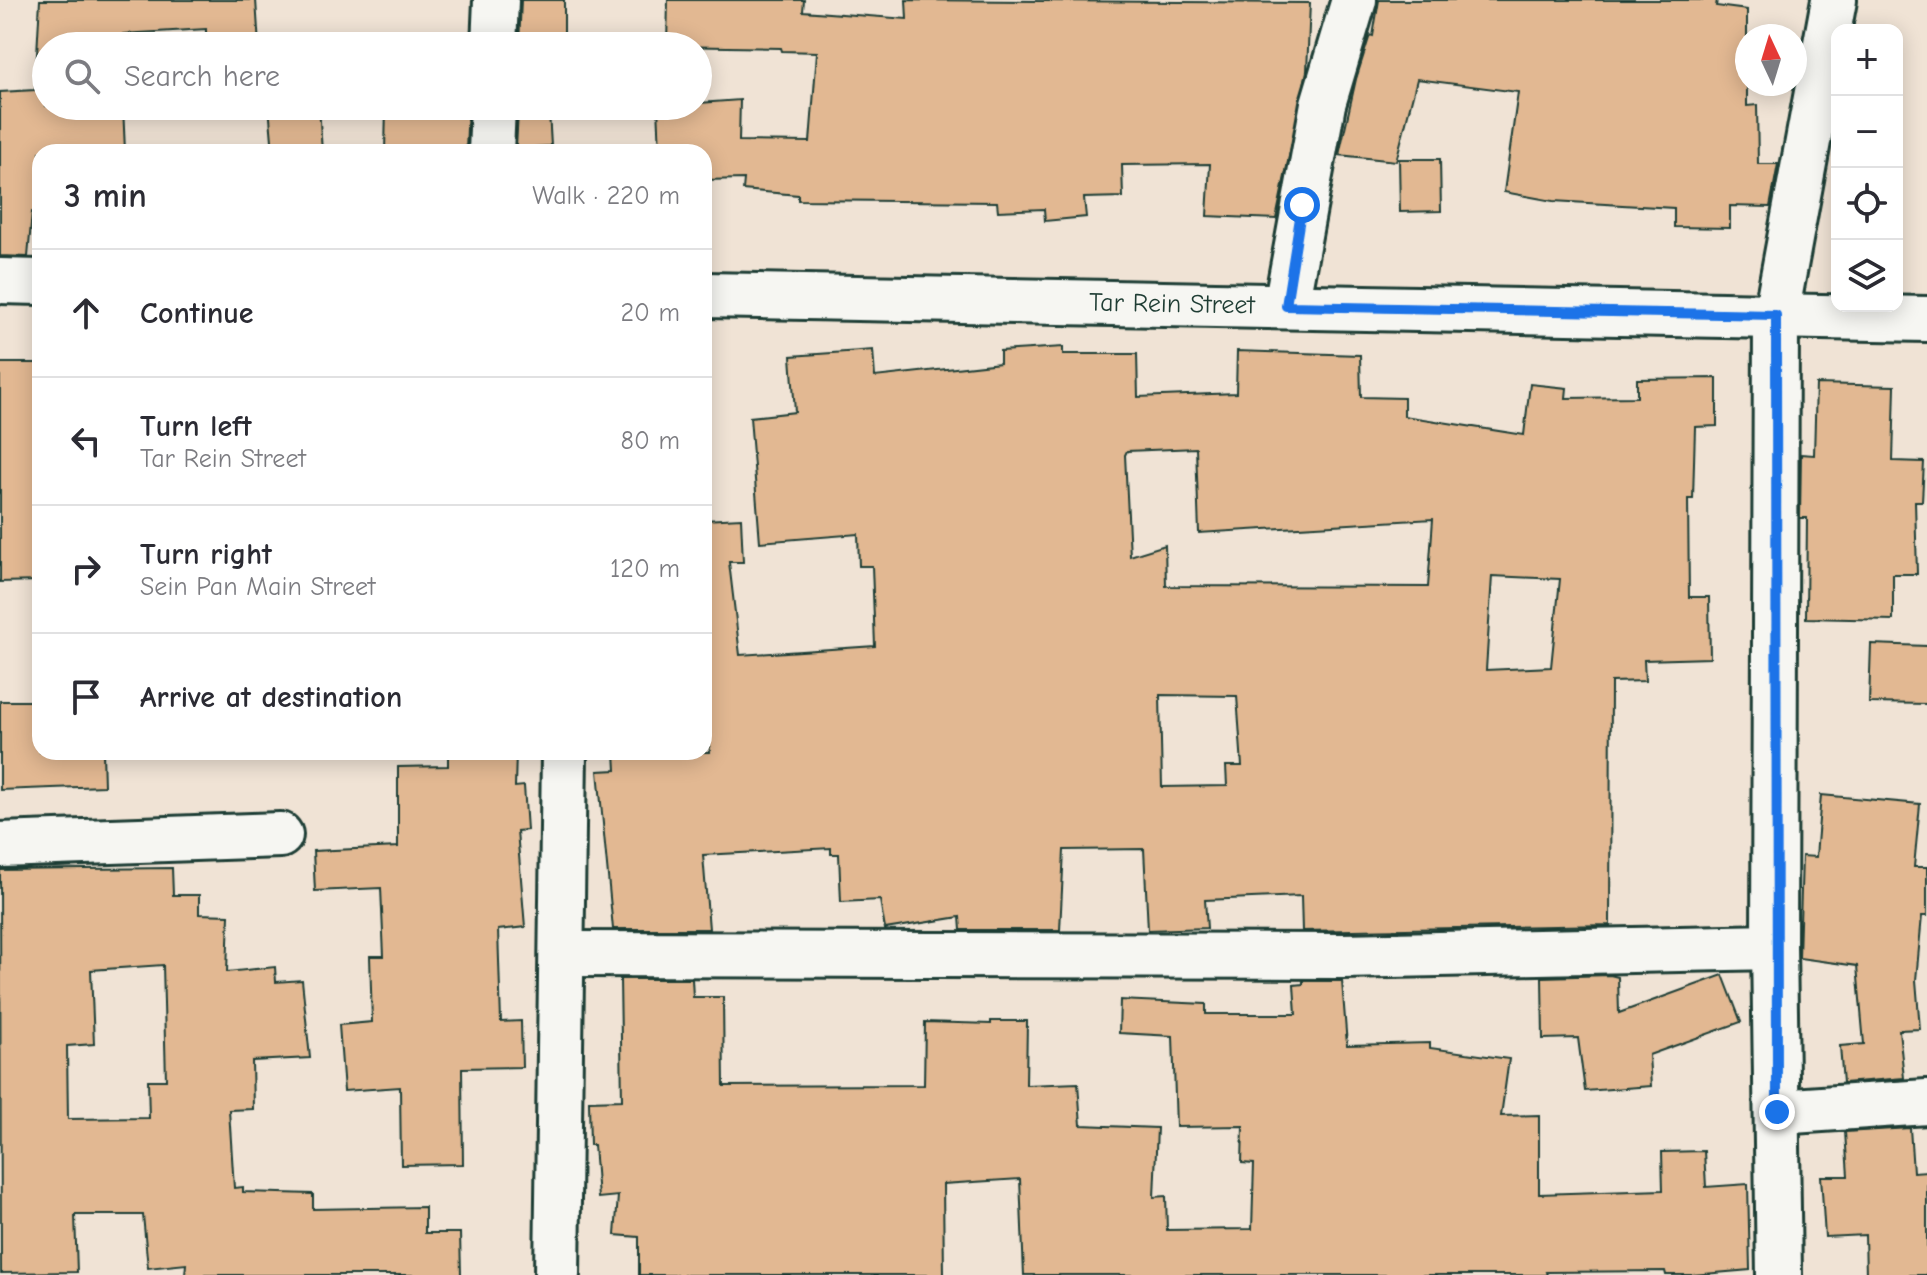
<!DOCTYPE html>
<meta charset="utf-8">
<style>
body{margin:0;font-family:"Comic Neue",sans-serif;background:#f2f2f3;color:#2b2b33}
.controls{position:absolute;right:24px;top:24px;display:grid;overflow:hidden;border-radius:16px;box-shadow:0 4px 20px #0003}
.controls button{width:72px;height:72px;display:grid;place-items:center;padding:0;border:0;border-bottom:2px solid #e1e1e2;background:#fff;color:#2b2b33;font:40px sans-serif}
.compass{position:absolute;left:1735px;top:24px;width:72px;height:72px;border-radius:50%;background:#fff;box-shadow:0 4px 20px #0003;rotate:356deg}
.stop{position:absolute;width:24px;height:24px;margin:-18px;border:6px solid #1a73e8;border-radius:50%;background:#fff}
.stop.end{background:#1a73e8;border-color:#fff;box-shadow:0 2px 8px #0008}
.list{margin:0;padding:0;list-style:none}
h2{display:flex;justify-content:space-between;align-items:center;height:104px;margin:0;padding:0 32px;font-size:34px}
h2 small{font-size:26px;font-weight:400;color:#7c7c81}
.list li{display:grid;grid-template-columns:52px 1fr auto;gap:24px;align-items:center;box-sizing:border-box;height:128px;padding:0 32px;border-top:2px solid #e1e1e2}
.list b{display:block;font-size:30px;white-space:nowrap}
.list p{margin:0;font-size:26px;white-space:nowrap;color:#7c7c81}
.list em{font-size:26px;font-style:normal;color:#7c7c81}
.icon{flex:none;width:44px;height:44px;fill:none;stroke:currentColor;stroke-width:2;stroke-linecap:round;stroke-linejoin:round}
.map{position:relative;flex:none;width:1927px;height:1275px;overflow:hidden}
.search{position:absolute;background:#fff;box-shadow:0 4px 20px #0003;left:32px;top:32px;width:680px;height:88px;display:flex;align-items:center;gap:20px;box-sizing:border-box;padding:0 28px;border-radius:44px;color:#7c7c81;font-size:30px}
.panel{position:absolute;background:#fff;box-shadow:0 4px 20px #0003;left:32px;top:144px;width:680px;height:616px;border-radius:24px}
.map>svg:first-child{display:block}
.building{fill:#e2b892;stroke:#1f3d34;stroke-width:2;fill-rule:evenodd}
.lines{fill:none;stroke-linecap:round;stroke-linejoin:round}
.street-casing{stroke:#1f3d34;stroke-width:50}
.street{stroke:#f6f6f2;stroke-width:44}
.route{stroke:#1a73e8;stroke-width:10}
.labels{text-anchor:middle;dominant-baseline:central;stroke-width:6;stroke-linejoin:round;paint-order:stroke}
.street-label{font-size:26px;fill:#1f3d34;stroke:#f6f6f2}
</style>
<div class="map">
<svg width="1927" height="1275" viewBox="0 0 1927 1275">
<rect width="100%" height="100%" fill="#f0e3d5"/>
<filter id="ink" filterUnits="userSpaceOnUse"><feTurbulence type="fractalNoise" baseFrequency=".0125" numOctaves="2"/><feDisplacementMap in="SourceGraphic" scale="16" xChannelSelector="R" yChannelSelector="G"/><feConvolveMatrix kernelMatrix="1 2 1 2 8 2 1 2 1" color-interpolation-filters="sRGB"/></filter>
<g filter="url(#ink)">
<g class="building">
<path d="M40 0H256L259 46H206V29L123 34 122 46H46V106H123L125 151 40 152V213L32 212 28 257 0 256V92L35 90Z"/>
<path d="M521 0H564V45H519Z"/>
<path d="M668 0H804L803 11 907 19 906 0 1310 3 1307 71 1276 219 1207 216 1210 164 1122 165 1123 197 1084 198 1086 217 1045 221 1044 209 998 211 997 202 798 200V195L743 190 744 179 704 180V152H660L658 106 740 100 739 141 810 142 817 52 782 51 781 48 667 46Z"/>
<path d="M1379 0H1717L1716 6 1747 10V106L1757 105 1758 164H1778L1770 207 1730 206V228L1674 227V208L1553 201 1504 192 1518 92 1417 79 1396 161 1339 155 1356 79 1370 35 1373 36Z"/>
<path d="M269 106H319L322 152H273Z"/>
<path d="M386 106H468L466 150 385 152Z"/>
<path d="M549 111 551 146 516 148 518 112Z"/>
<path d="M1399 159H1440L1441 211 1400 212Z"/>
<path d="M1063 347V354H1137L1138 397 1236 393 1237 351 1360 355 1361 397 1404 398V416L1524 435 1530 384 1567 388 1566 398 1637 397V379L1717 378V426L1695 427 1693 499H1688L1689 597H1709L1710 658 1644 660 1645 681 1611 682 1610 925 1302 931 1301 896 1205 900 1207 928 1148 930 1144 849 1064 850 1060 930H961L960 917 885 929 880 900 841 902 839 854H831V848L703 855 709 929H613L598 771 616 770 615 752H710L704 681V520L741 518 743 562H729L740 655 875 646 872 566H859L858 534 760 542 750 417 795 412 791 356 873 350 875 377 1000 363V351ZM1196 448 1199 533 1433 519 1428 587 1166 586 1165 545 1130 556 1125 455 1127 451ZM1492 576 1560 579 1551 667 1486 670ZM1160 695 1237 696 1242 766H1226L1227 786 1162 787Z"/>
<path d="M0 363H40V581L0 582Z"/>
<path d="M1816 384 1895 386 1893 461 1924 462 1922 501H1915L1917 574H1893V620L1806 618 1807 518H1800L1801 454 1814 455Z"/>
<path d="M1871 644 1927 646V704L1869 703Z"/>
<path d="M0 701H33V731L40 730V752H103L104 786 0 790Z"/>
<path d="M448 752H516L515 787 524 786 527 830 517 831 525 927 498 930 501 1022 521 1021 522 1067 462 1068 463 1164 401 1165 400 1087 344 1091 339 1025 372 1022 370 956H384L381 888 315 891 313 851 398 847V767L448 766Z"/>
<path d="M1821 795 1920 804 1914 867H1927V916H1922L1916 980 1920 1029 1899 1030 1904 1078 1843 1083 1840 1046 1864 1044 1857 966 1799 958 1802 856 1816 857Z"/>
<path d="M172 868 173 895H199V914L229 915 227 972 275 967 276 982 302 980 310 1058 252 1061 253 1109 229 1110 234 1188 243 1187V1192L313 1194V1209L425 1207V1233H460L461 1275H185L186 1264 148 1268 143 1215H75L77 1272 1 1273 0 870ZM163 965 166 1080H148L149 1118 68 1119 67 1046 94 1044 91 970Z"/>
<path d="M1610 975 1618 977 1619 1013 1723 975 1741 1022 1649 1055 1651 1086 1585 1091 1578 1038 1543 1039 1542 977Z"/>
<path d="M620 979H692L693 997H723L724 1086 924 1085 925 1022 991 1024V1021H1027L1026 1085 1078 1083 1081 1125 1157 1128 1154 1197 1166 1196 1167 1230 1252 1229 1254 1164 1242 1163 1243 1126 1176 1127 1173 1036 1119 1033 1120 1000 1206 1004V1014H1296L1294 985 1303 984V981H1342L1347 1045 1430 1043V1048L1509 1059 1501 1116 1539 1115V1194L1663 1190 1662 1152 1704 1151 1706 1187 1748 1184 1750 1270 1692 1275H1666L1665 1271 1546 1272 1547 1275H1024L1020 1179 943 1184 944 1275H639V1237L615 1235 618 1196 598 1198 594 1145H590L589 1101 622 1100Z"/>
<path d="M1910 1128 1913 1172 1927 1171V1275H1866L1865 1235 1825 1237 1821 1176H1848L1845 1132Z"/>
</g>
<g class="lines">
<defs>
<g id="street">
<path d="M494 46 496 0"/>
<path d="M491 152 493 106"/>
<path d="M0 281 40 282"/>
<path d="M704 295 1927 319"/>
<path d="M1286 306 1323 104 1354 0"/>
<path d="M0 845 280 835"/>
<path d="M563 954 1343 956 1774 947"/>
<path d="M1777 1112 1927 1102"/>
<path d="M557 1275 564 752"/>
<path d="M1779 1275 1774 947 1776 315 1834 0"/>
</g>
</defs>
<use href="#street" class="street-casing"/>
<use href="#street" class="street"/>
</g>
</g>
<g class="lines" filter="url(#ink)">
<path class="route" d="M1302 205 1286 306 1776 315 1777 1112"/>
</g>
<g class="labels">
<g class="street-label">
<text transform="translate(1172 304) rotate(1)">Tar Rein Street</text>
</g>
</g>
</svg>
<div class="controls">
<button>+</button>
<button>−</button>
<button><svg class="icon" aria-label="locate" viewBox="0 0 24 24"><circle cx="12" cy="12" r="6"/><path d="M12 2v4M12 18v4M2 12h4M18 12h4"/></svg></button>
<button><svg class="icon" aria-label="layers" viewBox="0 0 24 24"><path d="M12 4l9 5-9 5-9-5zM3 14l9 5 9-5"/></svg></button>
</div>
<svg class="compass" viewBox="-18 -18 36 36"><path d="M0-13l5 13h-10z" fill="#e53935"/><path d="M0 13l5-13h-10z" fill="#7c7c81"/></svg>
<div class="stop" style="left:1302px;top:205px"></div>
<div class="stop end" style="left:1777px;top:1112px"></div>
<div class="search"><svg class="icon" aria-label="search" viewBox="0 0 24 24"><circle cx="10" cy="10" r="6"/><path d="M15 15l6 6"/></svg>Search here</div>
<section class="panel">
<h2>3 min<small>Walk · 220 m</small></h2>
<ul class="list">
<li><svg class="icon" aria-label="ahead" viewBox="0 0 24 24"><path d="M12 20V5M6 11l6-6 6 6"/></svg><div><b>Continue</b></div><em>20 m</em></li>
<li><svg class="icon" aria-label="left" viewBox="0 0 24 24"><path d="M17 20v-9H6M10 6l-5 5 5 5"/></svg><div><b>Turn left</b><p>Tar Rein Street</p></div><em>80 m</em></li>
<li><svg class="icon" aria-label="right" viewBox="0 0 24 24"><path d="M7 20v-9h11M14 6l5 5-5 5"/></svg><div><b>Turn right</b><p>Sein Pan Main Street</p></div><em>120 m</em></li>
<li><svg class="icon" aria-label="arrive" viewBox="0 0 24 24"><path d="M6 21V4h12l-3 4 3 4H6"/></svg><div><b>Arrive at destination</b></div></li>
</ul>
</section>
</div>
